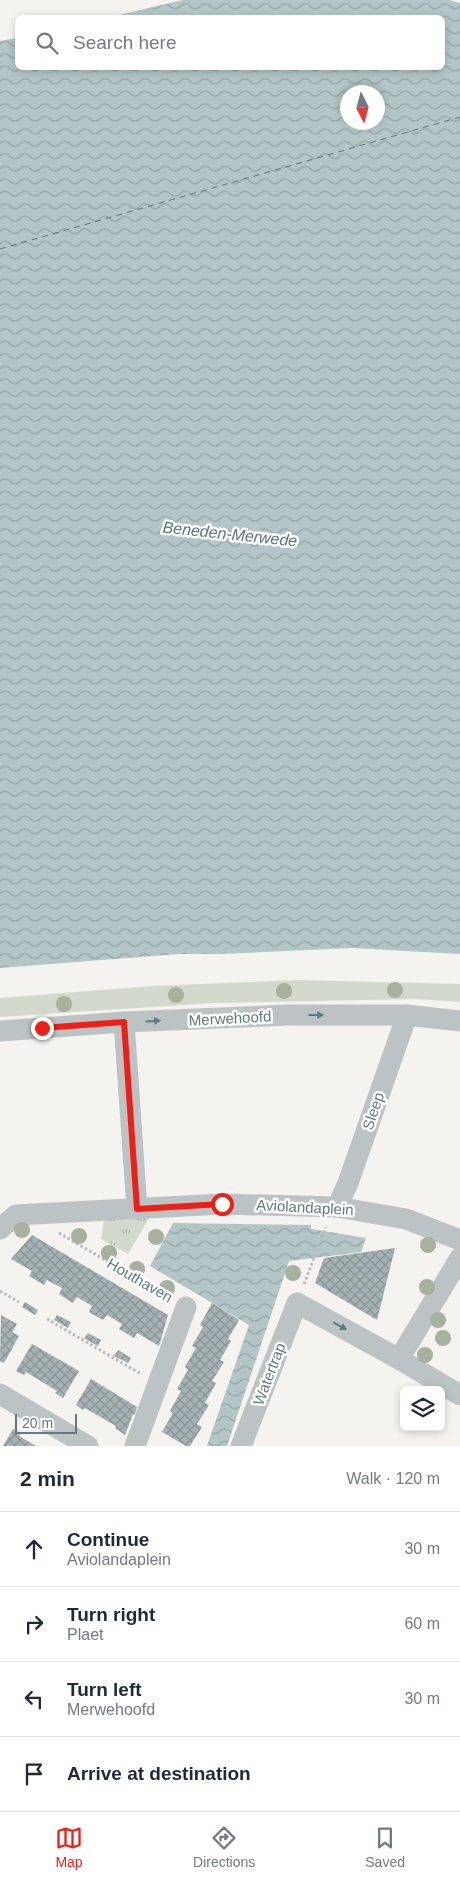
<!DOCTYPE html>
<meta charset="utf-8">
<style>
body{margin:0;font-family:Helvetica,sans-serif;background:#f6f6f7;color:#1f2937}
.controls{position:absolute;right:15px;bottom:15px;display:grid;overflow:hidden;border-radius:8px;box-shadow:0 2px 8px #0003}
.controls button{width:45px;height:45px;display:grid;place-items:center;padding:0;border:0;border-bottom:1px solid #e0e1e3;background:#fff;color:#1f2937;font:25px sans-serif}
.compass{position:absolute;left:340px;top:85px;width:45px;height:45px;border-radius:50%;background:#fff;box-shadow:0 2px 8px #0003;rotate:174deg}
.scale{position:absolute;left:15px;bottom:12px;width:62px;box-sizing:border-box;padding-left:5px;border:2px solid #617a82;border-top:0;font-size:14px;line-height:18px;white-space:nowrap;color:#617a82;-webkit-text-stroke:4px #fff;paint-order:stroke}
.stop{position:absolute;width:15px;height:15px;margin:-11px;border:4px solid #ed1f16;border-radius:50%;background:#fff}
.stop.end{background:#ed1f16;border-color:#fff;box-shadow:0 1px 5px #0008}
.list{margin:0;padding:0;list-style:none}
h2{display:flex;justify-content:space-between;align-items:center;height:65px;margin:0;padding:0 20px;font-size:21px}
h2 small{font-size:16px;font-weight:400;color:#747a83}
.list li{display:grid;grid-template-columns:32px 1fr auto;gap:15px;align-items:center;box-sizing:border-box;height:75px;padding:0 20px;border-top:1px solid #e0e1e3}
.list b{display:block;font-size:19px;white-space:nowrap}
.list p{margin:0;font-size:16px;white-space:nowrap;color:#747a83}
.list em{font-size:16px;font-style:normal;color:#747a83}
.icon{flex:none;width:28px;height:28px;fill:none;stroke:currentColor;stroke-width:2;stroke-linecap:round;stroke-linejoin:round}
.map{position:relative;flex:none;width:460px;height:1446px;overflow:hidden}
.search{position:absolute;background:#fff;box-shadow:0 2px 8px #0003;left:15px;right:15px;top:15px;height:55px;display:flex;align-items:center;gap:12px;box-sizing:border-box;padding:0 18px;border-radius:8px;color:#747a83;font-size:19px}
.sheet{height:365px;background:#fff}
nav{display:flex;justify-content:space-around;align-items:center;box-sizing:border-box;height:70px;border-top:1px solid #e0e1e3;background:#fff;font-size:14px;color:#747a83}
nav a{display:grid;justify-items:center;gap:2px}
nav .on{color:#ed1f16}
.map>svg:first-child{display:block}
.grass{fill:#d4d9ce}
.park{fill:url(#park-tufts)}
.water{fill:url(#water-waves);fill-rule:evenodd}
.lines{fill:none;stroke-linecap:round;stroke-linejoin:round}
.ferry{stroke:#587679;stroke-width:1;stroke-dasharray:6 5;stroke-linecap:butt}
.building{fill:url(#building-cross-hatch)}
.path{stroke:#b8bcbe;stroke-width:3;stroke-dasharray:2.5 2.5;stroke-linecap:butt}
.street{stroke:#bcc3c5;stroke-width:21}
.tree{fill:#a8b0a0}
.oneway{fill:#617a82}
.route{stroke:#ed1f16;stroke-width:6}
.labels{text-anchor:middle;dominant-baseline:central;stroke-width:5;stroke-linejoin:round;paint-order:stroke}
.street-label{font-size:15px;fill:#617a82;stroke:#fff}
.water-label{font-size:16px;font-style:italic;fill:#587679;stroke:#fff}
</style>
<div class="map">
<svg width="460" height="1446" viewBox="0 0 460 1446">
<defs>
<pattern id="park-tufts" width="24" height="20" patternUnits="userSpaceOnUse" patternTransform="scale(1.25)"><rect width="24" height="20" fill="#d4d9ce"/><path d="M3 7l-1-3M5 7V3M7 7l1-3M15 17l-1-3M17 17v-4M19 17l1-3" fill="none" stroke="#afb5ad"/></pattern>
<pattern id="water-waves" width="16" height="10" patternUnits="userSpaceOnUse" patternTransform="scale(1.25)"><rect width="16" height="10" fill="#b3c5c6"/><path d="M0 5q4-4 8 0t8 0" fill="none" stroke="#95a5a6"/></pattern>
<pattern id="building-cross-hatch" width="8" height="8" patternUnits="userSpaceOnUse" patternTransform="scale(1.25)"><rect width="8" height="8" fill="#a5b1b3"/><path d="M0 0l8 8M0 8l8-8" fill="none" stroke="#8a9597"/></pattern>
</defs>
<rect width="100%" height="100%" fill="#f4f3ef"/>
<path class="grass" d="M299 980 460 984V1002L416 999 214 1003 0 1017V998L152 986Z"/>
<path class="park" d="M151 1215 128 1254 101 1239 104 1219Z"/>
<g class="water">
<path d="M183 0H449L460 3V954L351 948 221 954H178L0 968V41L17 38 18 68H442V18L110 17ZM348 92H378V122H348Z"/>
<path d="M173 1223 311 1225V1229L366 1238 361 1252 289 1261 227 1446H207L249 1325 150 1266Z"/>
</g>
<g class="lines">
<path class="ferry" d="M0 249 460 117"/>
</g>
<g class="building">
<path d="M32 1235 168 1315 159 1346 137 1333 134 1338 119 1329 122 1324 107 1315 103 1320 89 1312 92 1306 77 1297 73 1303 59 1294 62 1288 47 1280 44 1285 29 1276 32 1271 11 1259Z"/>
<path d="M395 1248 377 1320 315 1283 324 1258Z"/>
<path d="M25 1302 38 1310 35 1315 22 1307Z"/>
<path d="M212 1303 239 1320 228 1339 231 1341 220 1360 224 1362 212 1381 216 1383 205 1403 209 1405 197 1424 202 1427 190 1446H186L162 1432 173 1413 170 1411 181 1391 177 1389 188 1370 185 1367 196 1348 192 1346 203 1327 200 1325Z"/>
<path d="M1 1315 17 1324 12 1332 19 1336 4 1363 0 1361Z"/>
<path d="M57 1315 71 1322 68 1328 54 1320Z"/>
<path d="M88 1333 101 1340 98 1346 84 1338Z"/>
<path d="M32 1344 79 1371 63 1398 55 1393 57 1391 26 1372 24 1375 16 1371Z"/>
<path d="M118 1350 131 1358 128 1363 114 1356Z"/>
<path d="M91 1379 137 1407 135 1414H133L125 1435 115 1428 116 1426 85 1408 83 1410 76 1405Z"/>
<path d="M13 1429 21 1433 19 1436 36 1446H3Z"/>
</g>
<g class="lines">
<g class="path">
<path d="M59 1233 168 1297"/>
<path d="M304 1284 326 1227"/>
<path d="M0 1291 19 1302"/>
<path d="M47 1319 141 1374"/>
</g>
<g class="street">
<path d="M124 1022 137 1209"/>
<path d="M0 1031 124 1022 289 1015H407L460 1021"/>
<path d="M337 1207 348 1183 407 1015"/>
<path d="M0 1229 16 1215 222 1204 337 1207 406 1219 460 1240"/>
<path d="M399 1359 460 1258"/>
<path d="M0 1394 88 1446"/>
<path d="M135 1446 186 1307"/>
<path d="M241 1446 297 1303 399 1359 460 1395"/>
</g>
</g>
<g class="tree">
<circle cx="395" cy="990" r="8"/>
<circle cx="284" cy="991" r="8"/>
<circle cx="176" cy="995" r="8"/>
<circle cx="64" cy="1004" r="8"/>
<circle cx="22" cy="1230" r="8"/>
<circle cx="79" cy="1236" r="8"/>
<circle cx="156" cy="1237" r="8"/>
<circle cx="428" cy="1245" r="8"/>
<circle cx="109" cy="1253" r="8"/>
<circle cx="137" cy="1269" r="8"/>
<circle cx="293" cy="1273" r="8"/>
<circle cx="427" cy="1287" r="8"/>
<circle cx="167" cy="1288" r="8"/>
<circle cx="438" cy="1320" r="8"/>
<circle cx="443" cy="1338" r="8"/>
<circle cx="425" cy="1355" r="8"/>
</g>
<defs><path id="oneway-solid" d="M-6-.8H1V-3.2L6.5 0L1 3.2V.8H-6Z" transform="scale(1.25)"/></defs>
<g class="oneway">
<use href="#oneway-solid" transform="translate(316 1015)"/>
<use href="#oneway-solid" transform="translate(153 1021) rotate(-3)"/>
<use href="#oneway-solid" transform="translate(340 1326) rotate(29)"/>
</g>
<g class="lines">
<path class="route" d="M42 1028 124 1022 137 1209 222 1204"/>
</g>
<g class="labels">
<g class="street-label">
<text transform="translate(230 1018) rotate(-3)">Merwehoofd</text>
<text transform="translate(373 1111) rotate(-71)">Sleep</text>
<text transform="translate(305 1207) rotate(3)">Aviolandaplein</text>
<text transform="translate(140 1280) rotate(30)">Houthaven</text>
<text transform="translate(269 1374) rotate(-69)">Watertrap</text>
</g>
<g class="water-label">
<text transform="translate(230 534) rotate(6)">Beneden-Merwede</text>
</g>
</g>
</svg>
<div class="controls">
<button><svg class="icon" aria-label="layers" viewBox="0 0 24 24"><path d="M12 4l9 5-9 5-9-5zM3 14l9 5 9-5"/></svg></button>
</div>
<svg class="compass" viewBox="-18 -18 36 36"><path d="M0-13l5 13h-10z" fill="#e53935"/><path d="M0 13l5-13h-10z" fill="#747a83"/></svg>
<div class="scale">20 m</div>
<div class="stop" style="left:222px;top:1204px"></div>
<div class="stop end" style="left:42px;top:1028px"></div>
<div class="search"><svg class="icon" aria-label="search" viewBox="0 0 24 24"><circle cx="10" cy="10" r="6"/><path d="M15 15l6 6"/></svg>Search here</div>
</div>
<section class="sheet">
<h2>2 min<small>Walk · 120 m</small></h2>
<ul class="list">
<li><svg class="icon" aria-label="ahead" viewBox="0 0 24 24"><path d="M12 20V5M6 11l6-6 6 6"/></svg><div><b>Continue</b><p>Aviolandaplein</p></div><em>30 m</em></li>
<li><svg class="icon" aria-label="right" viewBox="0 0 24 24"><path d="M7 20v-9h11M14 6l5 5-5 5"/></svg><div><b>Turn right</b><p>Plaet</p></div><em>60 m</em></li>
<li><svg class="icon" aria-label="left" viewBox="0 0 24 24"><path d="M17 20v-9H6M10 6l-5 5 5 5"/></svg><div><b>Turn left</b><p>Merwehoofd</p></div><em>30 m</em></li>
<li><svg class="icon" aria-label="arrive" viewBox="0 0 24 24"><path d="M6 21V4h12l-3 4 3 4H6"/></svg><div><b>Arrive at destination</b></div></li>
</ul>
</section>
<nav>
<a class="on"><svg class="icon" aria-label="map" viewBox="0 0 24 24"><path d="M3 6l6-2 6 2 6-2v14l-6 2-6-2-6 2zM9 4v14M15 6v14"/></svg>Map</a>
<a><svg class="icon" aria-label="directions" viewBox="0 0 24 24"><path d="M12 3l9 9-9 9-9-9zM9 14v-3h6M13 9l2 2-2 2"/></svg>Directions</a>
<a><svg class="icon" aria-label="saved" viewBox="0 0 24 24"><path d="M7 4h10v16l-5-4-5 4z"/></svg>Saved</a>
</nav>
